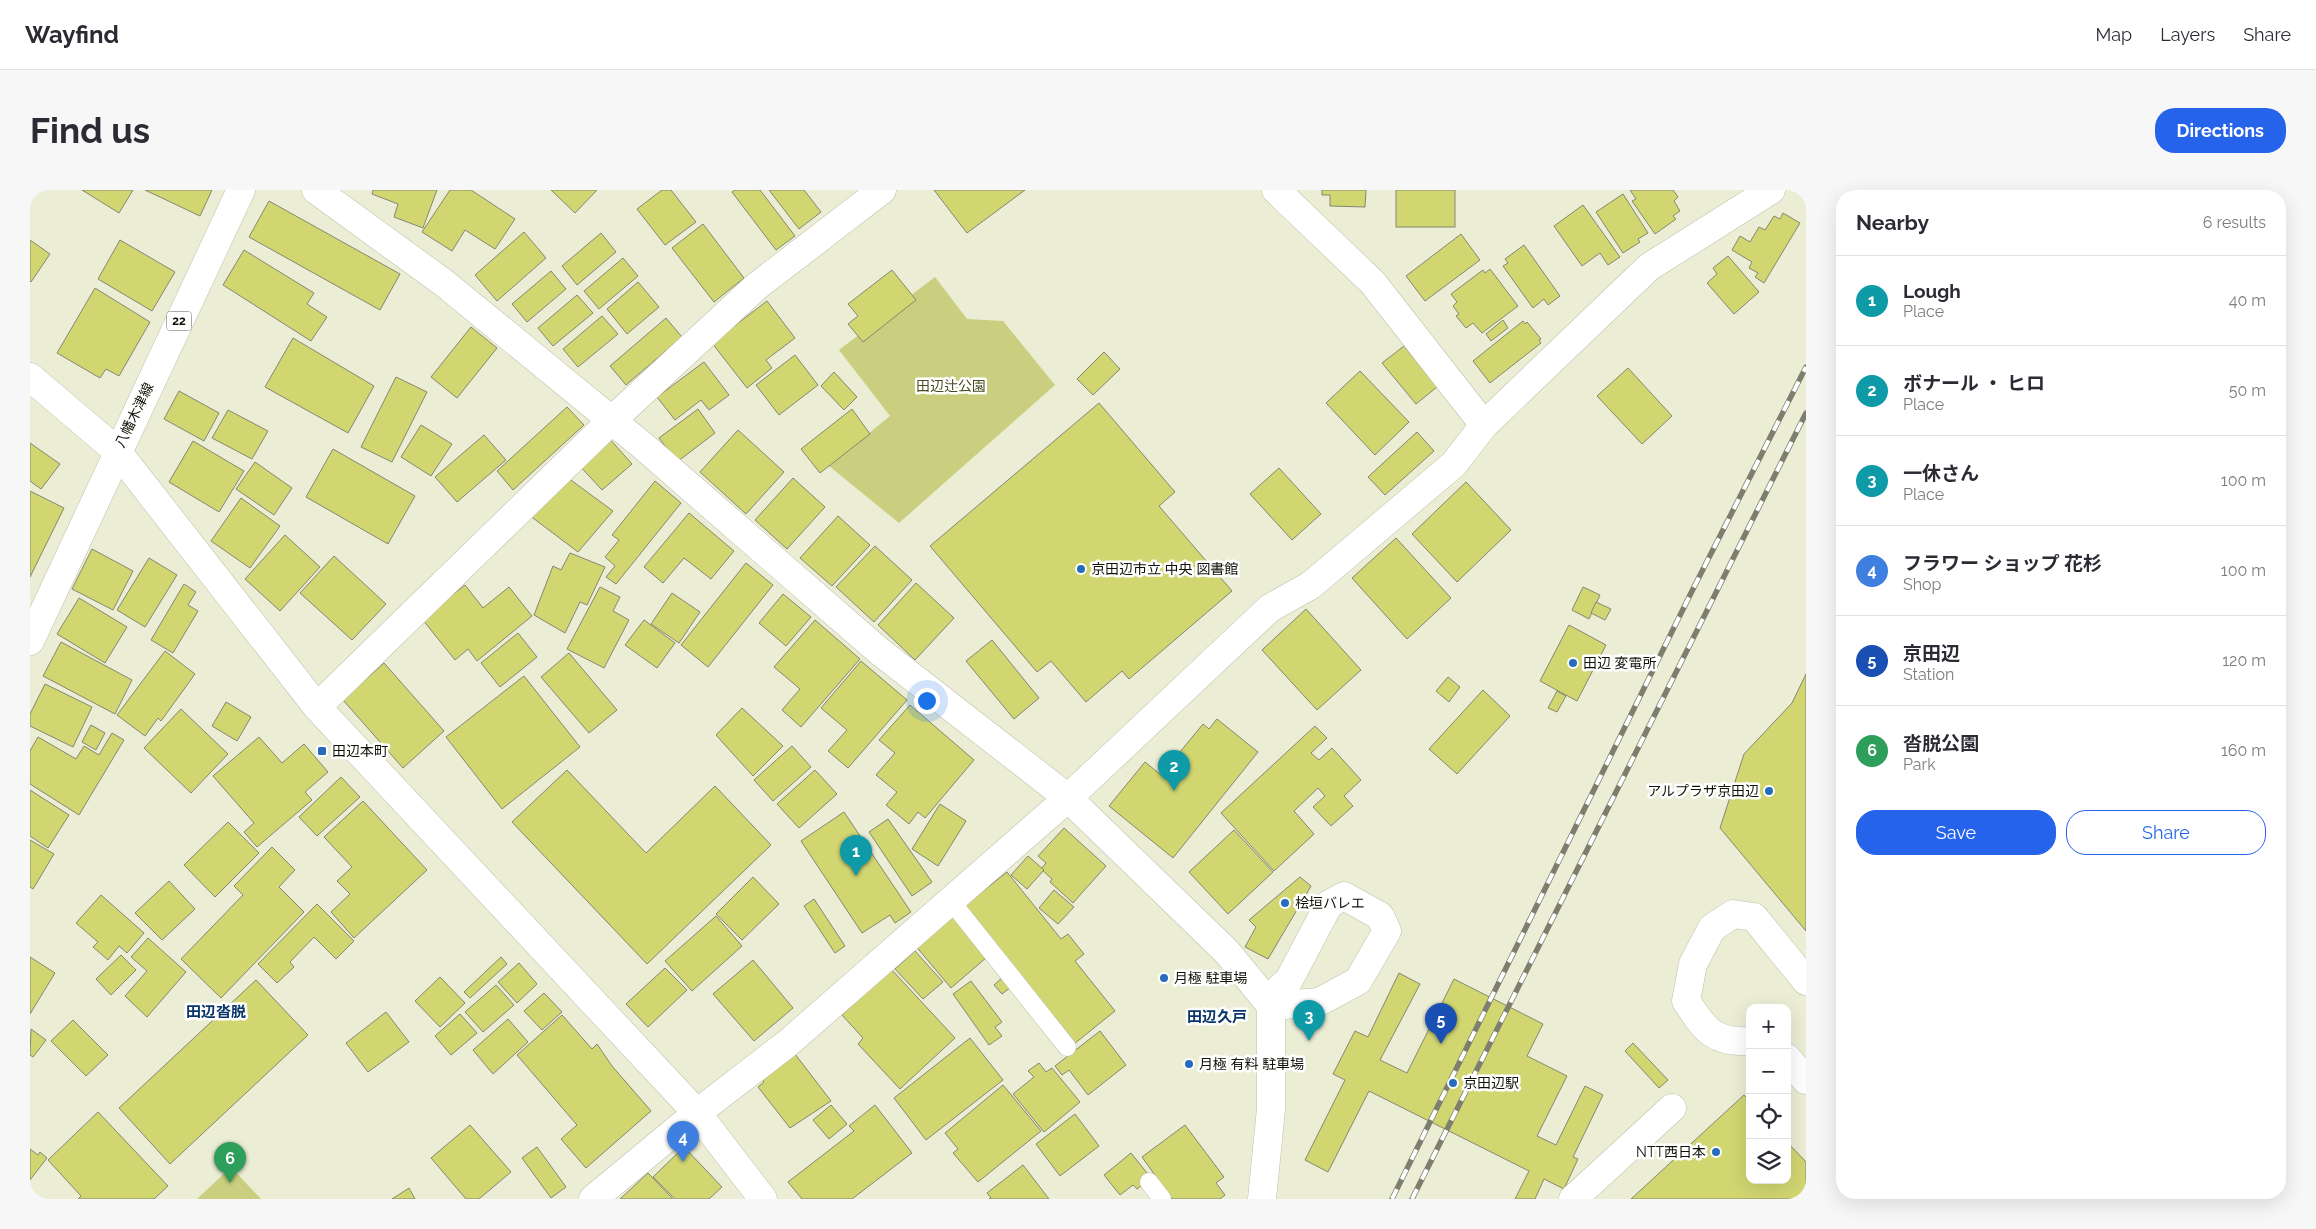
<!DOCTYPE html>
<meta charset="utf-8">
<style>
body{margin:0;font-family:Raleway,"Noto Sans JP",sans-serif;background:#f7f7f7;color:#2b2b33}
.controls{position:absolute;right:15px;bottom:15px;display:grid;overflow:hidden;border-radius:10px;box-shadow:0 5px 20px #0002}
.controls button{width:45px;height:45px;display:grid;place-items:center;padding:0;border:0;border-bottom:1px solid #e1e1e2;background:#fff;color:#2b2b33;font:25px sans-serif}
.you{position:absolute;left:896px;top:510px;width:18px;height:18px;margin:-12px;border:4px solid #fff;border-radius:50%;background:#1a73e8;box-shadow:0 0 0 8px #1a73e833}
.badge{display:grid;place-items:center;width:32px;height:32px;border-radius:50%;background:#2563eb;color:#fff;font-size:16px;font-weight:700}
.pin{position:absolute;translate:-50% -41px;filter:drop-shadow(0 1px 2px #0008)}
.pin::after{content:'';position:absolute;top:26px;width:18px;height:15px;background:inherit;clip-path:polygon(0 0,100% 0,50% 100%)}
.list{margin:0;padding:0;list-style:none}
h2{display:flex;justify-content:space-between;align-items:center;height:65px;margin:0;padding:0 20px;font-size:21px}
h2 small{font-size:16px;font-weight:400;color:#7c7c81}
.list li{display:grid;grid-template-columns:32px 1fr auto;gap:15px;align-items:center;box-sizing:border-box;height:90px;padding:0 20px;border-top:1px solid #e1e1e2}
.list b{display:block;font-size:19px;white-space:nowrap}
.list p{margin:0;font-size:16px;white-space:nowrap;color:#7c7c81}
.list em{font-size:16px;font-style:normal;color:#7c7c81}
.actions{display:flex;gap:10px;padding:15px 20px}
.actions a{flex:1;padding:11px 0;border:1px solid #2563eb;border-radius:20px;text-align:center;font-size:18px;color:#2563eb}
.actions .main{background:#2563eb;color:#fff}
.icon{flex:none;width:28px;height:28px;fill:none;stroke:currentColor;stroke-width:2;stroke-linecap:round;stroke-linejoin:round}
.map{position:relative;flex:none;width:1776px;height:1009px;overflow:hidden;border-radius:20px}
header{display:flex;align-items:center;gap:30px;box-sizing:border-box;height:70px;padding:0 25px;background:#fff;border-bottom:1px solid #e1e1e2}
header strong{font-size:24px}
nav{display:flex;gap:28px;margin-inline-start:auto;font-size:18px}
.intro{display:flex;align-items:center;justify-content:space-between;box-sizing:border-box;height:120px;padding:0 30px}
h1{margin:0;font-size:35px}
.button{padding:12px 22px;border-radius:20px;background:#2563eb;color:#fff;font-size:18px;font-weight:700}
main{display:flex;gap:30px;padding:0 30px}
aside{flex:1;background:#fff;border-radius:20px;box-shadow:0 5px 20px #0002}
.map>svg:first-child{display:block}
.green{fill:#cacf7f}
.building{fill:#d1d671;stroke:#858772}
.lines{fill:none;stroke-linecap:round;stroke-linejoin:round}
.lane-casing{stroke:#bfc1aa;stroke-width:19}
.street-casing{stroke:#bfc1aa;stroke-width:29}
.secondary-casing{stroke:#bfc1aa;stroke-width:29}
.primary-casing{stroke:#bfc1aa;stroke-width:29}
.lane{stroke:#fff;stroke-width:18}
.street{stroke:#fff;stroke-width:28}
.secondary{stroke:#fff;stroke-width:28}
.primary{stroke:#fff;stroke-width:28}
.rail-casing{stroke:#7d7e6e;stroke-width:5.5}
.rail{stroke:#fff;stroke-width:4;stroke-dasharray:11;stroke-linecap:butt}
.poi-dot{fill:#266bbc;stroke:#fff;stroke-width:2}
.labels{text-anchor:middle;dominant-baseline:central;stroke-width:5;stroke-linejoin:round;paint-order:stroke}
.shield{fill:#fff;stroke:#585853;stroke-width:1}
.shield-label{font-size:12px;font-weight:bold;fill:#111109}
.park-label{font-size:14px;fill:#494b21;stroke:#fff}
.street-label{font-size:14px;fill:#111109;stroke:#fff}
.poi-label{font-size:14px;fill:#111109;stroke:#fff;text-anchor:start}
.neighbourhood-label{font-size:15px;font-weight:bold;fill:#093669;stroke:#fff}
</style>
<header>
<strong>Wayfind</strong>
<nav><a>Map</a><a>Layers</a><a>Share</a></nav>
</header>
<div class="intro"><h1>Find us</h1><a class="button">Directions</a></div>
<main>
<div class="map">
<svg width="1776" height="1009" viewBox="0 0 1776 1009">
<rect width="100%" height="100%" fill="#ebedd5"/>
<g class="green">
<path d="M905 87 937 129 973 131 1025 195 869 333 799 276 860 226 809 160Z"/>
<path d="M201 977 231 1009H167Z"/>
</g>
<g class="building">
<path d="M52 0H103L89 23Z"/>
<path d="M115 0H182L170 26Z"/>
<path d="M343 0H407L393 38 364 27 368 14 342 4Z"/>
<path d="M420 0H441L485 29 465 59 435 40 422 61 392 42Z"/>
<path d="M521 0H567L545 23Z"/>
<path d="M632 0H641L666 32 635 55 607 19Z"/>
<path d="M705 0H730L765 46 746 60 702 2Z"/>
<path d="M739 0H774L791 22 769 39Z"/>
<path d="M904 0H995L937 43Z"/>
<path d="M1292 0H1336L1335 17 1300 16V5H1292Z"/>
<rect x="1366" y="0" width="59" height="37"/>
<path d="M1600 0H1643L1648 7 1644 11 1650 21 1643 26 1646 29 1625 44 1602 11 1606 9Z"/>
<path d="M1593 4 1618 43 1608 49 1610 52 1593 63 1566 22Z"/>
<path d="M239 11 370 84 350 120 219 47Z"/>
<path d="M1553 15 1590 67 1578 75 1570 63 1552 76 1524 36Z"/>
<path d="M1753 23 1770 33 1734 93 1725 87 1728 83 1719 78 1722 72 1702 60 1710 46 1720 52 1729 37 1735 40 1744 26 1750 29Z"/>
<path d="M673 34 714 88 684 112 642 58Z"/>
<path d="M494 42 516 68 467 111 445 85Z"/>
<path d="M571 43 586 62 547 95 532 76Z"/>
<path d="M1431 44 1450 70 1395 111 1376 86Z"/>
<path d="M0 50 20 64 1 92 0 91Z"/>
<path d="M90 50 145 82 122 121 68 89Z"/>
<path d="M1494 55 1530 106 1518 115 1514 109 1503 118 1473 76 1478 73 1475 69Z"/>
<path d="M214 60 284 103 277 114 297 127 281 151 193 95Z"/>
<path d="M1698 66 1729 102 1704 124 1677 93 1687 84 1683 78Z"/>
<path d="M593 68 608 86 569 119 554 101Z"/>
<path d="M1460 79 1488 116 1452 143 1443 133 1436 138 1426 126 1429 124 1423 116 1427 112 1421 104 1453 80 1455 83Z"/>
<path d="M862 80 886 110 833 152 818 134 828 126 818 114Z"/>
<path d="M521 81 536 99 497 132 482 114Z"/>
<path d="M608 92 629 117 597 144 577 119Z"/>
<path d="M65 98 120 132 89 186 76 179 70 188 27 163Z"/>
<path d="M547 105 563 123 523 156 508 138Z"/>
<path d="M737 111 765 148 736 170 742 178 717 198 682 153Z"/>
<path d="M572 126 588 144 548 177 533 159Z"/>
<path d="M636 128 652 147 596 195 580 176Z"/>
<path d="M1473 130 1478 138 1461 151 1456 144Z"/>
<path d="M1493 131 1495 134 1497 132 1511 149 1509 150 1511 153 1460 193 1443 171Z"/>
<path d="M441 137 467 158 427 208 401 187Z"/>
<path d="M263 148 344 196 318 243 235 197Z"/>
<path d="M1374 156 1407 197 1386 214 1352 173Z"/>
<path d="M1074 162 1090 179 1063 205 1047 189Z"/>
<path d="M765 165 788 195 749 225 726 195Z"/>
<path d="M674 172 699 205 679 220 671 210 645 230 627 207Z"/>
<path d="M1598 178 1642 226 1612 254 1567 206Z"/>
<path d="M1330 181 1379 232 1345 265 1296 213Z"/>
<path d="M804 182 827 207 814 220 791 196Z"/>
<path d="M366 187 397 202 362 272 331 257Z"/>
<path d="M149 201 189 223 174 251 134 229Z"/>
<path d="M1069 213 1145 302 1129 316 1202 401 1099 489 1092 481 1056 512 1021 471 1007 482 900 356Z"/>
<path d="M537 217 554 235 483 300 467 281Z"/>
<path d="M668 219 685 243 647 272 629 248Z"/>
<path d="M822 219 840 244 790 283 771 259Z"/>
<path d="M198 220 238 241 222 269 182 248Z"/>
<path d="M391 235 422 254 401 286 371 267Z"/>
<path d="M708 240 754 282 716 324 670 282Z"/>
<path d="M1387 242 1404 261 1355 305 1338 287Z"/>
<path d="M454 245 476 270 427 312 405 287Z"/>
<path d="M578 247 602 274 572 300 548 274Z"/>
<path d="M163 251 214 281 189 322 139 292Z"/>
<path d="M0 253 30 274 11 299 0 291Z"/>
<path d="M303 259 385 306 358 354 276 307Z"/>
<path d="M225 272 262 298 244 325 206 299Z"/>
<path d="M1249 278 1291 324 1262 350 1220 304Z"/>
<path d="M534 285 583 321 548 362 495 322Z"/>
<path d="M763 288 795 317 757 359 725 330Z"/>
<path d="M625 291 651 313 586 394 576 387 585 376 575 367 589 350 582 345Z"/>
<path d="M1436 292 1481 340 1427 392 1382 344Z"/>
<path d="M0 301 34 318 0 387Z"/>
<path d="M211 308 250 336 220 378 181 351Z"/>
<path d="M659 323 704 361 681 389 654 368 633 393 614 377Z"/>
<path d="M808 326 840 355 802 396 770 368Z"/>
<path d="M255 345 290 377 250 421 215 389Z"/>
<path d="M1366 348 1421 408 1377 449 1322 388Z"/>
<path d="M845 356 882 390 844 432 806 397Z"/>
<path d="M62 359 103 381 83 420 42 399Z"/>
<path d="M540 363 575 377 557 415 550 412 535 443 504 425 523 376 531 380Z"/>
<path d="M304 366 356 414 322 450 270 403Z"/>
<path d="M119 368 147 385 115 437 87 420Z"/>
<path d="M716 373 743 395 678 477 651 455Z"/>
<path d="M886 393 924 428 885 470 848 435Z"/>
<path d="M154 394 166 402 158 415 168 421 143 463 121 450Z"/>
<path d="M435 395 453 418 479 397 502 426 447 471 438 459 425 470 392 429Z"/>
<path d="M570 397 590 407 583 421 599 430 574 478 537 459Z"/>
<path d="M1553 397 1570 405 1559 429 1542 420Z"/>
<path d="M642 403 670 422 649 453 621 434Z"/>
<path d="M753 404 781 427 756 456 729 433Z"/>
<path d="M49 408 97 437 75 473 27 444Z"/>
<path d="M1566 412 1581 419 1575 430 1561 423Z"/>
<path d="M1276 419 1331 480 1287 520 1232 460Z"/>
<path d="M614 430 645 453 627 478 595 455Z"/>
<path d="M785 430 830 469 771 537 752 520 770 499 744 477Z"/>
<path d="M1539 435 1576 455 1547 511 1510 491Z"/>
<path d="M488 443 507 467 470 497 451 473Z"/>
<path d="M962 450 1009 508 984 529 936 471Z"/>
<path d="M31 452 102 490 85 524 13 486Z"/>
<path d="M135 461 165 484 131 531 128 528 115 546 87 525Z"/>
<path d="M539 463 587 520 559 543 511 487Z"/>
<path d="M831 471 877 510 818 578 798 561 817 540 791 518Z"/>
<path d="M354 473 414 541 373 578 313 510Z"/>
<path d="M1776 484V741L1690 638 1714 564 1762 513Z"/>
<path d="M494 486 550 557 472 619 416 547Z"/>
<path d="M1418 487 1430 497 1419 512 1406 501Z"/>
<path d="M15 494 62 517 43 557 0 536V524Z"/>
<path d="M1453 500 1480 526 1427 584 1399 559Z"/>
<path d="M1527 501 1536 506 1527 522 1518 518Z"/>
<path d="M196 512 221 527 207 551 182 536Z"/>
<path d="M880 515 944 570 895 628 888 622 879 634 856 615 867 602 846 585 865 563 849 550Z"/>
<path d="M712 518 753 556 723 586 686 545Z"/>
<path d="M151 519 198 564 161 603 114 558Z"/>
<path d="M1187 529 1228 562 1143 668 1079 616 1115 572 1131 585 1173 534 1179 539Z"/>
<path d="M61 535 75 543 66 560 52 552Z"/>
<path d="M1285 536 1297 548 1281 563 1289 570 1302 558 1331 590 1314 606 1323 616 1301 636 1283 617 1295 606 1288 598 1264 621 1284 644 1244 681 1191 623Z"/>
<path d="M82 543 94 550 49 625 0 594V561L8 547 46 569 54 556 69 565Z"/>
<path d="M229 547 252 573 274 554 298 582 275 602 282 610 227 657 214 642 224 633 183 586Z"/>
<path d="M762 556 781 577 743 611 724 590Z"/>
<path d="M537 580 616 663 685 596 741 655 617 774 482 632Z"/>
<path d="M785 580 807 604 769 638 747 614Z"/>
<path d="M311 587 330 607 287 646 269 627Z"/>
<path d="M0 600 39 625 18 658 0 646Z"/>
<path d="M333 611 397 680 324 748 301 722 320 704 307 691 322 677 294 647Z"/>
<path d="M910 614 936 631 908 676 882 659Z"/>
<path d="M814 622 881 722 865 733 860 725 832 743 771 651Z"/>
<path d="M858 629 902 692 882 706 839 642Z"/>
<path d="M198 632 229 663 185 707 154 675Z"/>
<path d="M1034 638 1076 676 1043 713 1020 692 1022 689 1011 679 1016 673 1008 666Z"/>
<path d="M1204 640 1243 682 1198 724 1159 682Z"/>
<path d="M0 650 24 664 3 699 0 697Z"/>
<path d="M242 657 265 680 249 697 274 722 191 808 151 769 213 705 204 696Z"/>
<path d="M998 666 1014 680 997 699 981 685Z"/>
<path d="M977 682 1031 749 1038 744 1054 764 1045 771 1085 821 1044 854 933 717Z"/>
<path d="M723 687 749 714 712 750 686 724Z"/>
<path d="M1270 687 1281 696 1238 769 1215 757 1226 737 1219 730Z"/>
<path d="M139 691 165 719 132 750 105 723Z"/>
<path d="M1024 700 1044 717 1028 734 1009 718Z"/>
<path d="M71 705 114 743 97 763 89 756 78 770 63 757 68 752 46 733Z"/>
<path d="M784 709 815 756 805 763 774 716Z"/>
<path d="M287 714 324 751 306 769 284 747 260 772 264 777 247 793 228 774Z"/>
<path d="M921 723 957 767 921 798 884 754Z"/>
<path d="M686 726 712 756 662 801 635 771Z"/>
<path d="M118 748 156 782 117 827 95 806 117 781 101 767Z"/>
<path d="M885 761 913 792 893 809 865 779Z"/>
<path d="M91 765 106 780 81 805 66 789Z"/>
<path d="M0 767 25 783 0 824Z"/>
<path d="M471 767 477 774 440 808 434 802Z"/>
<path d="M723 770 763 818 724 851 683 804Z"/>
<path d="M489 773 507 794 487 813 468 792Z"/>
<path d="M635 778 657 800 618 837 596 814Z"/>
<path d="M861 779 925 848 870 899 828 854 833 848 812 825Z"/>
<path d="M1369 783 1390 794 1350 870 1377 883 1424 789 1513 834 1497 866 1537 886 1507 946 1526 955 1555 896 1573 905 1543 967 1548 969 1534 999 1514 989 1505 1009H1485L1499 981 1339 901 1298 982 1275 970 1315 890 1303 884 1325 841 1338 847Z"/>
<path d="M410 787 435 813 410 837 385 811Z"/>
<path d="M973 787 981 797 972 804 964 795Z"/>
<path d="M226 790 278 845 140 974 89 918Z"/>
<path d="M941 791 972 832 965 837 972 846 959 855 923 804Z"/>
<path d="M466 795 484 815 453 842 435 822Z"/>
<path d="M514 803 532 822 512 840 494 821Z"/>
<path d="M356 822 379 852 338 882 316 853Z"/>
<path d="M430 824 447 843 421 865 405 846Z"/>
<path d="M532 825 562 859 567 854 582 876 621 921 556 978 531 949 547 935 487 865Z"/>
<path d="M478 829 498 852 463 884 443 860Z"/>
<path d="M43 830 78 865 56 886 21 851Z"/>
<path d="M1 839 16 850 3 867 0 865Z"/>
<path d="M1070 841 1096 875 1058 905 1039 880 1032 885 1025 876Z"/>
<path d="M940 848 973 890 896 950 864 908Z"/>
<path d="M1603 853 1638 890 1629 898 1595 861Z"/>
<path d="M765 864 801 911 760 938 728 897 734 892 732 889Z"/>
<path d="M1009 873 1016 882 1022 878 1050 912 1014 942 983 904 1004 887 998 881Z"/>
<path d="M973 895 1011 941 948 992 923 963 928 959 915 943Z"/>
<path d="M1714 905 1720 911V990H1757V952L1776 972V1009H1601Z"/>
<path d="M801 915 817 934 799 949 783 930Z"/>
<path d="M845 915 882 963 822 1009H772L758 992 824 941 819 936Z"/>
<path d="M68 922 138 996 124 1009H48L51 1006 18 970Z"/>
<path d="M1045 924 1069 956 1030 986 1006 954Z"/>
<path d="M440 935 481 982 449 1009H436L401 968Z"/>
<path d="M1155 935 1194 987 1186 993 1195 1005 1190 1009H1142L1112 967Z"/>
<path d="M507 957 536 997 521 1008 492 968Z"/>
<path d="M654 957 692 997 679 1009H645L623 987Z"/>
<path d="M0 959 8 965 10 962 17 968 0 990Z"/>
<path d="M1101 963 1121 988 1107 999 1103 995 1090 1005 1074 985Z"/>
<path d="M993 975 1019 1009H959L961 1008 957 1003Z"/>
<path d="M618 983 643 1009H590Z"/>
<path d="M379 998 385 1009H362Z"/>
</g>
<g class="lines">
<defs>
<g id="lane">
<path d="M921 711 1037 857"/>
<path d="M1119 992 1132 1009"/>
</g>
<g id="street">
<path d="M286 0 414 93 613 256 849 461 1038 608 1197 762 1241 816V919L1232 1009"/>
<path d="M1246 0 1343 93 1454 235"/>
<path d="M287 517 581 231 727 96 852 0"/>
<path d="M1237 810 1259 790 1299 714 1314 706 1350 726 1357 741 1328 791 1289 812 1241 816"/>
<path d="M1720 851C1682 853 1675 839 1656 811L1663 774 1682 738 1703 724 1724 727 1776 791"/>
<path d="M1757 868 1776 890"/>
<path d="M563 1009 667 923 758 853 1038 608 1240 418 1281 395 1424 274 1454 235 1619 77 1741 0"/>
<path d="M1543 1009 1642 918"/>
</g>
<path id="secondary" d="M0 187 87 261 287 517 667 923 733 1009"/>
<path id="primary" d="M0 451 211 0"/>
</defs>
<use href="#lane" class="lane-casing"/>
<use href="#street" class="street-casing"/>
<use href="#secondary" class="secondary-casing"/>
<use href="#primary" class="primary-casing"/>
<use href="#lane" class="lane"/>
<use href="#street" class="street"/>
<use href="#secondary" class="secondary"/>
<use href="#primary" class="primary"/>
<defs>
<g id="rail">
<path d="M1362 1009 1664 397 1776 177"/>
<path d="M1382 1009 1776 223"/>
</g>
</defs>
<use href="#rail" class="rail-casing"/>
<use href="#rail" class="rail"/>
</g>
<g class="poi-dot">
<circle cx="1051" cy="379" r="5"/>
<circle cx="1543" cy="473" r="5"/>
<rect x="287" y="556" width="10" height="10" rx="2.5"/>
<circle cx="1739" cy="601" r="5"/>
<circle cx="1255" cy="713" r="5"/>
<circle cx="1134" cy="788" r="5"/>
<circle cx="1159" cy="874" r="5"/>
<circle cx="1423" cy="893" r="5"/>
<circle cx="1686" cy="962" r="5"/>
</g>
<g class="labels">
<rect class="shield" x="136.5" y="121.5" width="25" height="19" rx="4"/>
<g class="shield-label">
<text x="149" y="131">22</text>
</g>
<g class="park-label">
<text x="921" y="196">田辺辻公園</text>
</g>
<g class="street-label">
<text transform="translate(104 225) rotate(-64)">八幡木津線</text>
</g>
<g class="poi-label">
<text x="1061" y="379">京田辺市立 中央 図書館</text>
<text x="1553" y="473">田辺 変電所</text>
<text x="302" y="561">田辺本町</text>
<text x="1729" y="601" text-anchor="end">アルプラザ京田辺</text>
<text x="1265" y="713">桧垣バレエ</text>
<text x="1144" y="788">月極 駐車場</text>
<text x="1169" y="874">月極 有料 駐車場</text>
<text x="1433" y="893">京田辺駅</text>
<text x="1676" y="962" text-anchor="end">NTT西日本</text>
</g>
<g class="neighbourhood-label">
<text x="186" y="822">田辺沓脱</text>
<text x="1187" y="827">田辺久戸</text>
</g>
</g>
</svg>
<div class="controls">
<button>+</button>
<button>−</button>
<button><svg class="icon" aria-label="locate" viewBox="0 0 24 24"><circle cx="12" cy="12" r="6"/><path d="M12 2v4M12 18v4M2 12h4M18 12h4"/></svg></button>
<button><svg class="icon" aria-label="layers" viewBox="0 0 24 24"><path d="M12 4l9 5-9 5-9-5zM3 14l9 5 9-5"/></svg></button>
</div>
<div class="you"></div>
<div class="pin badge" style="left:826px;top:686px;background:#0f9aa8">1</div>
<div class="pin badge" style="left:1144px;top:601px;background:#0f9aa8">2</div>
<div class="pin badge" style="left:1279px;top:851px;background:#0f9aa8">3</div>
<div class="pin badge" style="left:653px;top:972px;background:#3f7fe0">4</div>
<div class="pin badge" style="left:1411px;top:854px;background:#1a4fb4">5</div>
<div class="pin badge" style="left:200px;top:993px;background:#2e9e5b">6</div>
</div>
<aside>
<h2>Nearby<small>6 results</small></h2>
<ul class="list">
<li><span class="badge" style="background:#0f9aa8">1</span><div><b>Lough</b><p>Place</p></div><em>40 m</em></li>
<li><span class="badge" style="background:#0f9aa8">2</span><div><b>ボナール ・ ヒロ</b><p>Place</p></div><em>50 m</em></li>
<li><span class="badge" style="background:#0f9aa8">3</span><div><b>一休さん</b><p>Place</p></div><em>100 m</em></li>
<li><span class="badge" style="background:#3f7fe0">4</span><div><b>フラワー ショップ 花杉</b><p>Shop</p></div><em>100 m</em></li>
<li><span class="badge" style="background:#1a4fb4">5</span><div><b>京田辺</b><p>Station</p></div><em>120 m</em></li>
<li><span class="badge" style="background:#2e9e5b">6</span><div><b>沓脱公園</b><p>Park</p></div><em>160 m</em></li>
</ul>
<div class="actions"><a class="main">Save</a><a>Share</a></div>
</aside>
</main>
